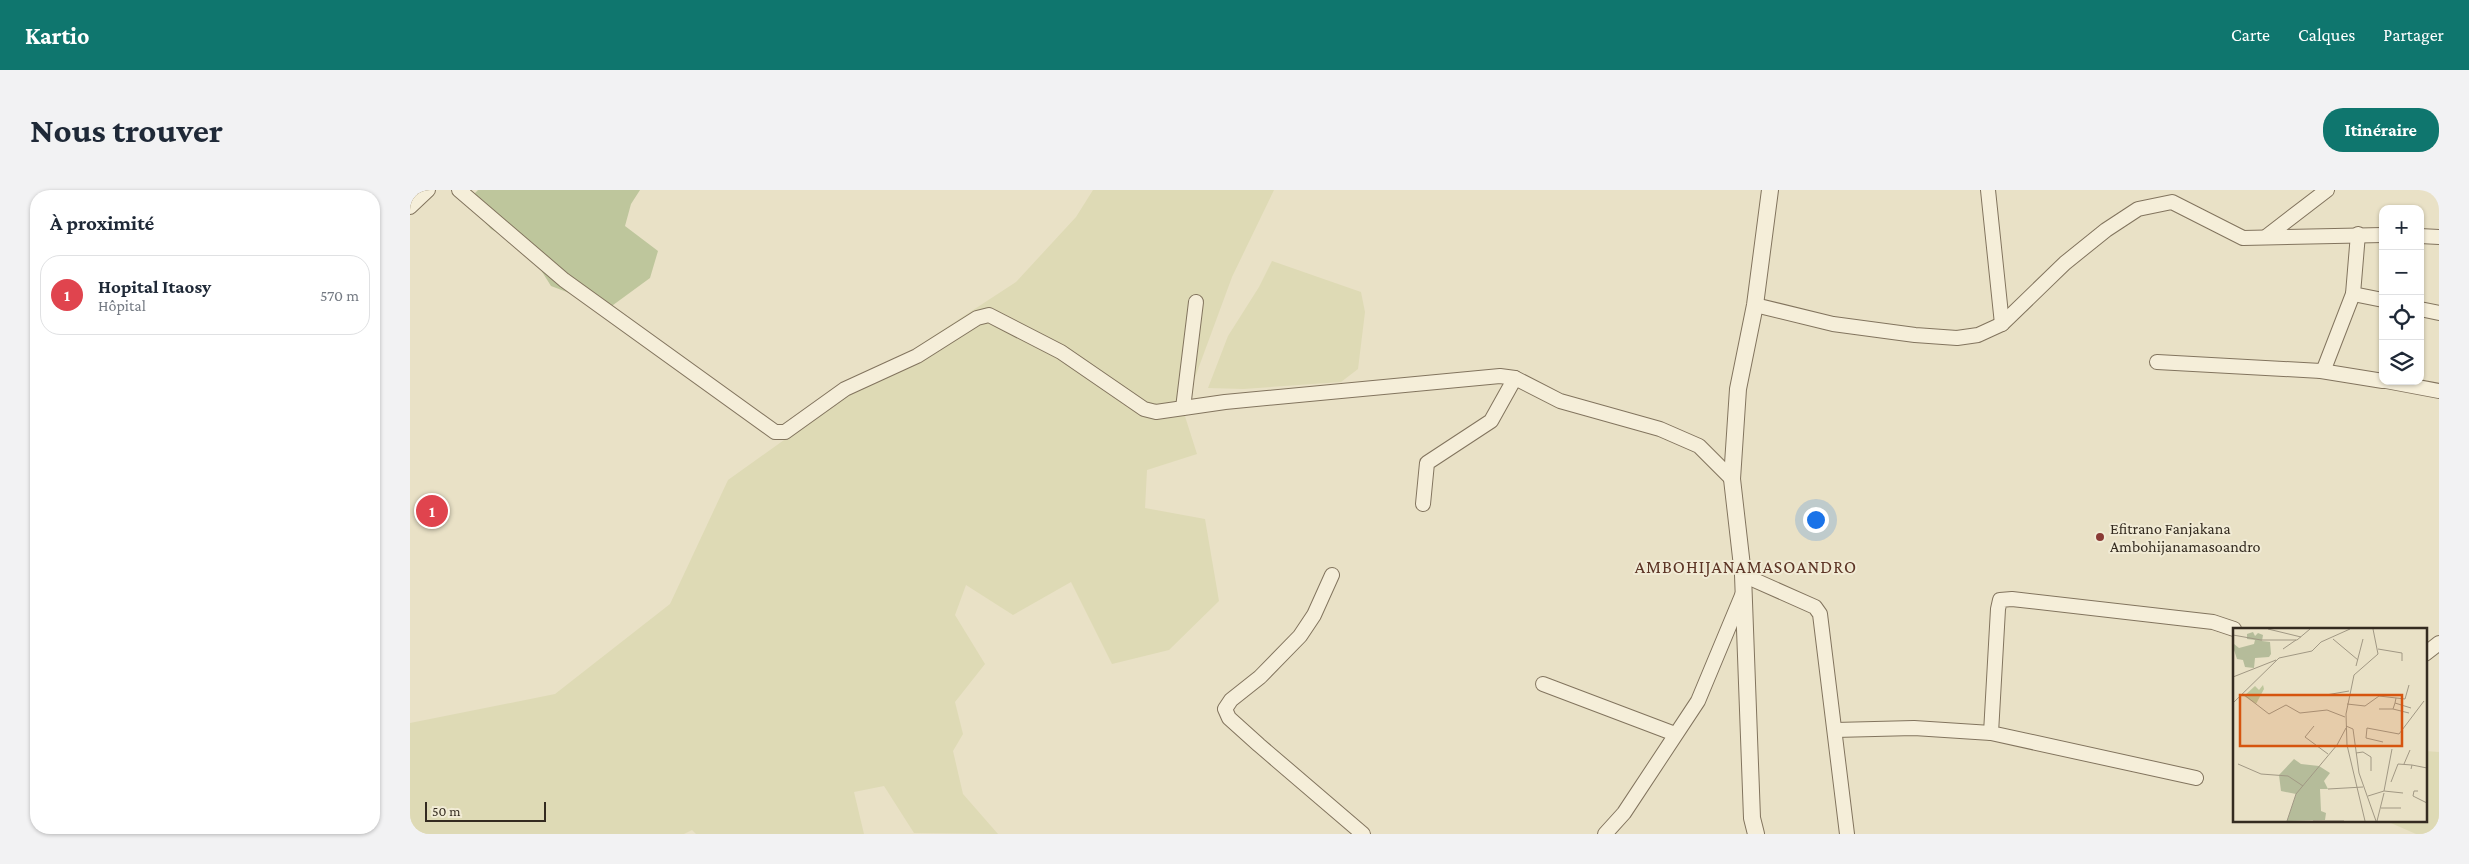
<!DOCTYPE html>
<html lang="fr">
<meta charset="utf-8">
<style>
body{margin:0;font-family:"Crimson Pro",serif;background:#f2f2f3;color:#1f2937}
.controls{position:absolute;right:15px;top:15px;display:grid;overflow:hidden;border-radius:10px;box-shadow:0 1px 4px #0004}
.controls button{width:45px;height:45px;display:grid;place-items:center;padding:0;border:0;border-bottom:1px solid #e0e1e3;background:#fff;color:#1f2937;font:25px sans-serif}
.scale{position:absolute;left:15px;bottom:12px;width:121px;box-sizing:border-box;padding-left:5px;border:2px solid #342b20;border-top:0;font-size:14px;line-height:18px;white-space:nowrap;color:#342b20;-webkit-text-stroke:4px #f1ebd5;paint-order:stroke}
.you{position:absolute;left:1405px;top:329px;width:18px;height:18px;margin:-12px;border:4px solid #fff;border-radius:50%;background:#1a73e8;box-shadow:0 0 0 8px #1a73e833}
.badge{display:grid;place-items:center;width:32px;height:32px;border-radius:50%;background:#0f766e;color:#fff;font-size:16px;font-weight:700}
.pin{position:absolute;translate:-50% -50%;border:2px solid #fff;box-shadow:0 1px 5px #0006}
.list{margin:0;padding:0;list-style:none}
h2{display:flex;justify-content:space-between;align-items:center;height:65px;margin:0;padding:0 20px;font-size:21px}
h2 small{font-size:16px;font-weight:400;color:#747a83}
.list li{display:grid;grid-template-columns:32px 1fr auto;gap:15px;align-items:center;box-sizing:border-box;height:80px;margin:0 10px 10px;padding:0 10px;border:1px solid #e0e1e3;border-radius:20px}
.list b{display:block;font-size:19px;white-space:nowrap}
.list p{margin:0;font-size:16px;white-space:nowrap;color:#747a83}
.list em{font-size:16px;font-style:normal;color:#747a83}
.icon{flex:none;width:28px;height:28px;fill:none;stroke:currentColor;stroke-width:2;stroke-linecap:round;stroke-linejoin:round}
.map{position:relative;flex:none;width:2029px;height:644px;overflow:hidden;border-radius:20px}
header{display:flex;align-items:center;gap:30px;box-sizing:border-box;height:70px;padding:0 25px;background:#0f766e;color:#fff}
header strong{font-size:24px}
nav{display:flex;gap:28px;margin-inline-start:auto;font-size:18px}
.intro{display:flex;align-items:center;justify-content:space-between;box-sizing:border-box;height:120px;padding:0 30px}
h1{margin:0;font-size:35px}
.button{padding:12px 22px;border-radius:20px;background:#0f766e;color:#fff;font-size:18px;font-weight:700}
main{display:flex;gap:30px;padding:0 30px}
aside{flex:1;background:#fff;border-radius:20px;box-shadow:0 1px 4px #0004}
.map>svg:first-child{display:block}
.farmland{fill:#dedab5}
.green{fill:#bec69c}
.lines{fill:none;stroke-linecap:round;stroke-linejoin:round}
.minor-casing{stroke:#82745e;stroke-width:16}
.tertiary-casing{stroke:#82745e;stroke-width:18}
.minor{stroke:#f5eed9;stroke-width:14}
.tertiary{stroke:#f5eed9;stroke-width:16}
.poi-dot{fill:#8a3a35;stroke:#f1ebd5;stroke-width:2}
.labels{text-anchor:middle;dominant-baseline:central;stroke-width:4;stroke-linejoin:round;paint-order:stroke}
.poi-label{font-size:16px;fill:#342b20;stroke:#f1ebd5;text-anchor:start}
.neighbourhood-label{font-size:18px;letter-spacing:1px;fill:#5c3425;stroke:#f1ebd5}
.inset-road{fill:none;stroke:#a19884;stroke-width:1}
.view{fill:#d6540e;fill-opacity:0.15;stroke:#d6540e;stroke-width:2.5}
.inset-edge{fill:none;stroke:#342b20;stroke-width:2.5}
</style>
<header>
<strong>Kartio</strong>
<nav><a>Carte</a><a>Calques</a><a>Partager</a></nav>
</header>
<div class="intro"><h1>Nous trouver</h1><a class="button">Itinéraire</a></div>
<main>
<aside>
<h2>À proximité<small></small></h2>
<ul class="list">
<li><span class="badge" style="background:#e0444e">1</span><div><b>Hopital Itaosy</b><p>Hôpital</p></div><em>570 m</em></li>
</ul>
</aside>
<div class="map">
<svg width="2029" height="644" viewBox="0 0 2029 644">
<rect width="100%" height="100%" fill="#e9e1c6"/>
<g class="farmland">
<path d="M683 0H864L822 87 773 220 787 264 737 280 735 318 795 329 809 411 759 460 702 474 661 392 603 425 556 395 545 425 575 474 545 512 553 544 543 561 553 604 588 644 504 643 474 596 444 602 454 644H286L282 640 274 644H0V533L145 504 260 414 318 290 479 175 606 92 666 27Z"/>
<path d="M862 71 951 102 955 122 948 179 931 192 833 199 798 198 818 146 849 97Z"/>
<path d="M2015 561 2029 562V644H2006L1974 630H2015Z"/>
</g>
<path class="green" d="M68 0H230L221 14 215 36 248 61 240 88 199 118 141 96 119 61 81 39 56 12Z"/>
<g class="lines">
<defs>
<g id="minor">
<path d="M49 0 154 90 365 242H375L435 199 507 166 567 128 579 125 651 162 734 219 746 222 815 212 1090 186 1105 188 1150 211 1250 239 1289 256 1322 289"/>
<path d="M1578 0 1592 134"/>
<path d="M0 17 18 0"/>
<path d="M1948 44 1943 104 1973 110"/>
<path d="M1857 46 1917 0"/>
<path d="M2010 46 2029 47"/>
<path d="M1345 115 1423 134 1505 145 1547 148 1568 145 1592 134 1655 73 1696 40 1728 19 1762 12 1833 48 1973 45"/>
<path d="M2010 119 2029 123"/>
<path d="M1747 172 1911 181 1914 179 1943 104"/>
<path d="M1911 181 1973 191"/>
<path d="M1976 191 2029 201"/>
<path d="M773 218 786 112"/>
<path d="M1013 314 1017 273 1081 231 1105 188"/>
<path d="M922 385 904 425 890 446 850 487 821 510 815 519 819 528 849 555 953 644"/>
<path d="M1333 385 1405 417 1410 424 1437 644"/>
<path d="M2015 464 2029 453"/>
<path d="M1133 494 1265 544"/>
<path d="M1425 540 1504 538 1581 543"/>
<path d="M1786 588 1581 543 1588 419 1590 410 1602 409 1803 432 1824 439"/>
<path d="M1195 644 1214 623 1288 511 1333 403"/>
</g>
<path id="tertiary" d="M1346 644 1342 628 1333 385 1322 289 1328 199 1345 115 1360 0"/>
</defs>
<use href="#minor" class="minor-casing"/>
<use href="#tertiary" class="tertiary-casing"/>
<use href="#minor" class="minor"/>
<use href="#tertiary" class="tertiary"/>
</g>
<circle class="poi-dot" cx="1690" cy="347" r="5"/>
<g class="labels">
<g class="poi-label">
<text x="1700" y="338">Efitrano Fanjakana<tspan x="1700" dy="18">Ambohijanamasoandro</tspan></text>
</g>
<g class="neighbourhood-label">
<text x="1336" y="377">AMBOHIJANAMASOANDRO</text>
</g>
</g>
<g transform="translate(1823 438)">
<rect width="194" height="194" fill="#e9e1c6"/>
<path d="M30 57 31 61 23 76 11 68 22 58 26 62Z" fill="#bec69c"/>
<path d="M20 4 22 8 25 5 30 7 29 13 37 14 38 26 36 29 22 30 21 40 12 39 10 32 4 31 0 19 1 16 6 20 21 16 22 12 14 11V6ZM61 131 68 136 86 138 97 145 91 153 95 161H87L88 183 93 185 92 192 54 193 63 166 48 163 46 147Z" fill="#b5bc9a"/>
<path class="inset-road" d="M35 1 68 9M0 7 28 12H64L77 1M100 11 125 32M50 21 63 12M145 21 169 25V33M123 38 130 11M0 49 43 32M10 66 36 86 53 77 67 85 94 82 112 89M93 67 116 63M163 70 162 75 178 80M0 75 46 30 79 23 88 14 117 1M114 76 132 78 146 68 172 71 176 57M146 81H160L162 75M160 81 176 85M81 98 72 109 95 126M113 98 120 101 126 145 143 193M150 114 133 110 134 100 166 106 191 73M123 125 130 124 138 129V143M5 136 28 146 55 148 70 158M171 136 177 122M178 141 179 137 194 140M158 154 165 136 179 137M95 161 130 159M151 163 159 121M185 163H181L180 168 194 175M135 168 151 163 170 165M148 180H168M54 193 63 166 104 117 113 100M80 193H111M132 193 114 117 113 86 121 47 145 26 140 1M144 193 151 165"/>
<path class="view" d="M7 67H169V118H7Z"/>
<rect width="194" height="194" class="inset-edge"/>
</g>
</svg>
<div class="controls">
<button>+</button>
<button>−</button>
<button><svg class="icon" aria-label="locate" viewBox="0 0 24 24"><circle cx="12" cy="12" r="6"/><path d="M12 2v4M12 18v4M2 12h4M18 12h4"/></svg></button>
<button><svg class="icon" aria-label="layers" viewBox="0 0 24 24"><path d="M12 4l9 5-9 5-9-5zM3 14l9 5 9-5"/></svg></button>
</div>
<div class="scale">50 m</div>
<div class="you"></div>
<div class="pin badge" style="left:22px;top:321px;background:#e0444e">1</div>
</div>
</main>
